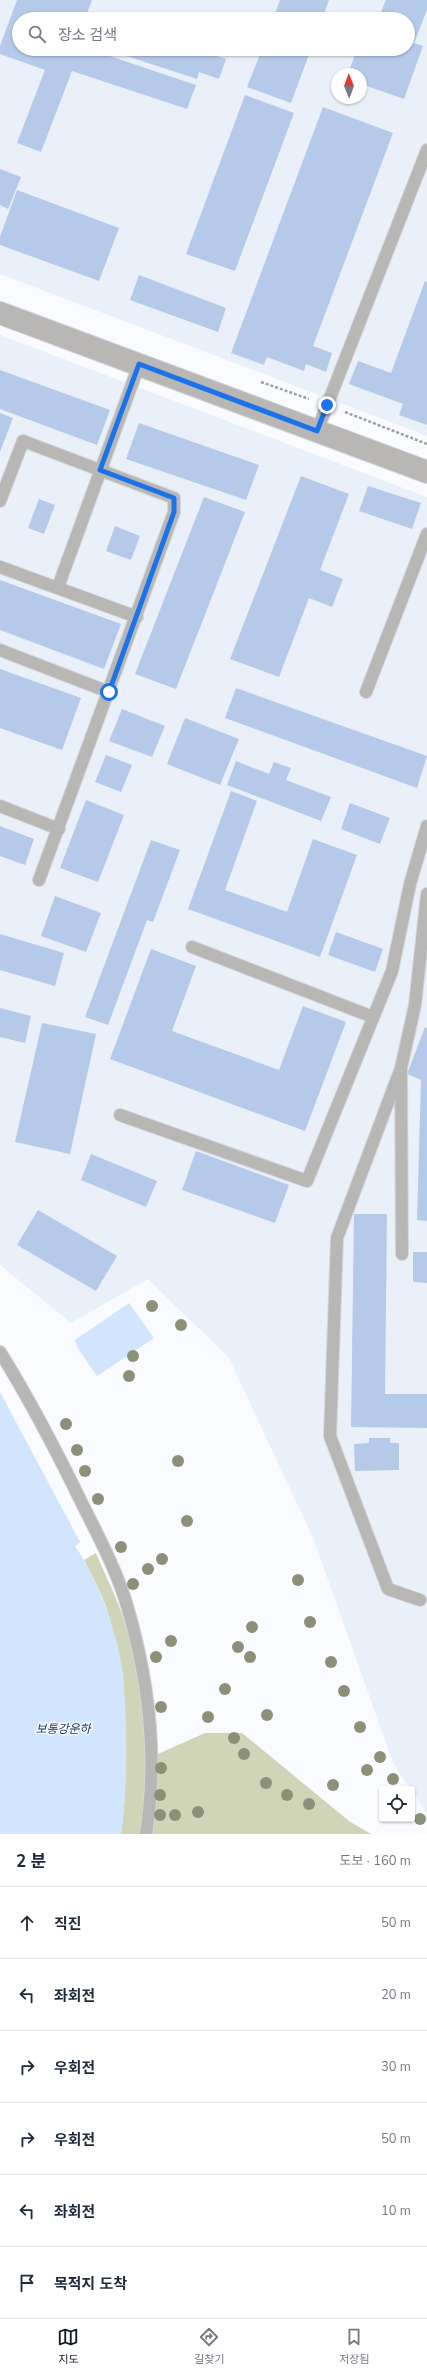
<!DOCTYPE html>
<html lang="ko">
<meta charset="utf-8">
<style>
body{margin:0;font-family:"Nunito Sans","Noto Sans KR",sans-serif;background:#f2f2f3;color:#1f2937}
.controls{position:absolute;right:12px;bottom:12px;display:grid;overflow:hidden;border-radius:4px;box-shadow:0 1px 3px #0004}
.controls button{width:36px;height:36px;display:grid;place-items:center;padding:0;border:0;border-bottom:1px solid #e0e1e3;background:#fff;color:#1f2937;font:20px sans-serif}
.compass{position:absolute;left:331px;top:68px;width:36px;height:36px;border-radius:50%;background:#fff;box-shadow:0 1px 3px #0004;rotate:359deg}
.stop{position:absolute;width:12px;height:12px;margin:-9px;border:3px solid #1a73e8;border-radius:50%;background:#fff}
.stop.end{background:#1a73e8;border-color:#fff;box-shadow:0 1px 4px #0008}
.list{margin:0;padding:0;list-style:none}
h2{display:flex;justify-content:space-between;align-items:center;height:52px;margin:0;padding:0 16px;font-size:17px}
h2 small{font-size:13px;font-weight:400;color:#747a83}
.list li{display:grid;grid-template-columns:26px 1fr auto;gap:12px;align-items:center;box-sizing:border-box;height:72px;padding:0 16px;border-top:1px solid #e0e1e3}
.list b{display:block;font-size:15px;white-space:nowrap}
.list em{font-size:13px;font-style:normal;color:#747a83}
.icon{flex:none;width:22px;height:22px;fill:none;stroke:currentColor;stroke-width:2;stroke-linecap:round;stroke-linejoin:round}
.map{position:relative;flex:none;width:427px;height:1834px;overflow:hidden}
.search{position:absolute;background:#fff;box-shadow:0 1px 3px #0004;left:12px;right:12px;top:12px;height:44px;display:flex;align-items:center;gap:10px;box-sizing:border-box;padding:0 14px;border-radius:22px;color:#747a83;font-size:15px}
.sheet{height:484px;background:#fff}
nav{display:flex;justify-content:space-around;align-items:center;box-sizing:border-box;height:56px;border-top:1px solid #e0e1e3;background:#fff;font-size:11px;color:#747a83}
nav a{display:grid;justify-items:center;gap:2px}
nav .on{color:#111827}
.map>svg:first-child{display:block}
.built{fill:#e9f0fa;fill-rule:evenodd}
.green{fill:#d1d5b7}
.water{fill:#d2e5fe}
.building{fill:#b5cae9}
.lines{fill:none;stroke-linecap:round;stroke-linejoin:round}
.service-casing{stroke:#d4d6d9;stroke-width:14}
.tertiary-casing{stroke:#d4d6d9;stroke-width:24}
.path{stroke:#9d9ea0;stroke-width:2.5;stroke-dasharray:3 2;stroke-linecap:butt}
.service{stroke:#b8b7b6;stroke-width:12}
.tertiary{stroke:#b8b7b6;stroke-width:22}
.tree{fill:#8d9079}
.route{stroke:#1a73e8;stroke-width:5}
.labels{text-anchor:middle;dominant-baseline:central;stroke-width:3;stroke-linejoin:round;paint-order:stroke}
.water-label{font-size:12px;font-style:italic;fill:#14325a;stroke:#f9fbfe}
</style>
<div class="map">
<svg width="427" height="1834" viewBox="0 0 427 1834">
<rect width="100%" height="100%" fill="#f9fbfe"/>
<g class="built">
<path d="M0 0H427V436L0 274ZM19 19H408V49H19ZM337 74H361V98H337Z"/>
<path d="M0 335 427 497V1815L412 1789H410L393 1763 314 1540 229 1358 148 1279 71 1323 0 1265Z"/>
</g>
<g class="green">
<path d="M96 1553C103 1570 112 1588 119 1606 143 1674 152 1762 140 1834H121C131 1762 124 1683 108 1613 103 1595 92 1577 84 1560Z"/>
<path d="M205 1733H242L349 1821 371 1834H151L156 1810 158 1754Z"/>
</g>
<g class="water">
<path d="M129 1303 154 1338 97 1376 77 1347 75 1340Z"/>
<path d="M0 1392 80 1542 75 1546C99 1582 115 1626 122 1667 124 1678 124 1690 125 1701 127 1745 127 1791 121 1834H0Z"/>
</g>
<g class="building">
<path d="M17 0H92L85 19H19V49H89L196 85 187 109 72 71 41 152 17 143 45 70 0 54V46Z"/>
<path d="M280 0H329L322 19H273Z"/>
<path d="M386 0H427V10L414 43 423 46 404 99 361 84V74H348L357 49H408V19H378Z"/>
<path d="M105 49H195L226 59 219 79 199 72 197 79Z"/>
<path d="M262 49H311L291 103 247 87Z"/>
<path d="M245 95 294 113 235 271 186 254Z"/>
<path d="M323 107 393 133 313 346 332 353 326 372 306 364 304 371 267 357 264 365 231 353Z"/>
<path d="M0 169 21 177 8 209 0 205Z"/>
<path d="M17 190 119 228 99 281 0 245V237Z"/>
<path d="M139 275 226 308 218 332 130 300Z"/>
<path d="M425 281 427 282V425L399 415 403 404 349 384 358 361 391 373Z"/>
<path d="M0 370 110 410 97 445 0 409Z"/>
<path d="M0 413 13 418 0 452Z"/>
<path d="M139 423 259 465 246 500 126 459Z"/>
<path d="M301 476 349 494 320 570 343 579 332 607 309 598 279 677 230 659Z"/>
<path d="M368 486 421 503 412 529 359 511Z"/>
<path d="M204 497 245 512 176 689 135 674Z"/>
<path d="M39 499 55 505 44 534 28 528Z"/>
<path d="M115 526 140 536 131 560 106 551Z"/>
<path d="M0 580 121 624 104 669 0 630Z"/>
<path d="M0 669 81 698 62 750 0 728Z"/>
<path d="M236 688 427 756 417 788 225 718Z"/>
<path d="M122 709 165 726 152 757 109 741Z"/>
<path d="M185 718 239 739 220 785 167 764Z"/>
<path d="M106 755 132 765 121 792 95 782Z"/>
<path d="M236 761 269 774 274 762 291 768 286 780 331 797 321 821 227 785Z"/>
<path d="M231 791 257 801 225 890 287 912 313 839 357 855 320 957 188 909Z"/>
<path d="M86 800 124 815 98 882 60 868Z"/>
<path d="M350 803 390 818 380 844 341 829Z"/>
<path d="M0 826 34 839 25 865 0 856Z"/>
<path d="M151 840 180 850 153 922 147 920 108 1025 85 1017Z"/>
<path d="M55 896 101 913 86 952 41 936Z"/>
<path d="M336 932 383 949 375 972 328 955Z"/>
<path d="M0 934 64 953 55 986 0 970Z"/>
<path d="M151 949 196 966 172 1031 279 1070 303 1006 346 1022 305 1131 110 1059Z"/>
<path d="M0 1008 31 1016 25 1043 0 1037Z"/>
<path d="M42 1023 96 1034 70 1154 15 1142Z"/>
<path d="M425 1027 427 1028V1221L417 1220 421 1080 407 1074Z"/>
<path d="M196 1151 289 1185 275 1223 182 1190Z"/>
<path d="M91 1154 157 1181 146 1207 81 1180Z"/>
<path d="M38 1210 117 1256 96 1291 17 1245Z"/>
<path d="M354 1214H387L385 1394H427V1428L351 1427Z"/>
<path d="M413 1252H427V1283L413 1282Z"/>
<path d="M369 1438H390V1443H399V1470L355 1471 354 1444 369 1443Z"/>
</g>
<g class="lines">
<defs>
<g id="service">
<path d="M317 431 427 150"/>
<path d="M0 501 23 441 174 498V512L39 880"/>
<path d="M0 567 137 617"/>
<path d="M58 587 139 365"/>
<path d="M0 650 109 692"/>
<path d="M366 692 427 534"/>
<path d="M0 806 59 829"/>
<path d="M192 947 373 1017"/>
<path d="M401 1068 337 1238 330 1436 388 1589 420 1600"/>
<path d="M120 1115 307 1181 392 971 410 884 427 826"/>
<path d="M402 1254 401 1068 415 1005 427 894"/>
<path d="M0 1352C27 1395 50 1439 73 1485 92 1525 116 1566 128 1609 149 1682 158 1759 146 1834"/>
</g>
<path id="tertiary" d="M0 313 427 472"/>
</defs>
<use href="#service" class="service-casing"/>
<use href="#tertiary" class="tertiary-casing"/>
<g class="path">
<path d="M261 382 309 399"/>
<path d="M345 412 427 444"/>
</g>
<use href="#service" class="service"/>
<use href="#tertiary" class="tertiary"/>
</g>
<g class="tree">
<circle cx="152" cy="1306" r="6"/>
<circle cx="181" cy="1325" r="6"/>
<circle cx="133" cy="1356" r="6"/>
<circle cx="129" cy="1376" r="6"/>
<circle cx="66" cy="1424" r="6"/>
<circle cx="77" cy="1450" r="6"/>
<circle cx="178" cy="1461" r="6"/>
<circle cx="85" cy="1471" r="6"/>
<circle cx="98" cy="1499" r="6"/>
<circle cx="187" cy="1521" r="6"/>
<circle cx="121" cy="1547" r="6"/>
<circle cx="162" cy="1559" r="6"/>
<circle cx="148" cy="1569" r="6"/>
<circle cx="298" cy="1580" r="6"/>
<circle cx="133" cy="1584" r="6"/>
<circle cx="310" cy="1622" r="6"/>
<circle cx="252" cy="1627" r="6"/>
<circle cx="171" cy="1641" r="6"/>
<circle cx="238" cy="1647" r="6"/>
<circle cx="156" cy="1657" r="6"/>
<circle cx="250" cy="1657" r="6"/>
<circle cx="331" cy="1662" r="6"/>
<circle cx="225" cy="1689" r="6"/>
<circle cx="344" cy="1691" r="6"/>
<circle cx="161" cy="1707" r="6"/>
<circle cx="267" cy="1715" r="6"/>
<circle cx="208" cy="1717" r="6"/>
<circle cx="360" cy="1727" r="6"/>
<circle cx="234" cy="1738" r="6"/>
<circle cx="244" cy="1754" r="6"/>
<circle cx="380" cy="1757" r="6"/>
<circle cx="161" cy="1768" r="6"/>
<circle cx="367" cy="1770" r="6"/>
<circle cx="393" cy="1779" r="6"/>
<circle cx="266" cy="1783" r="6"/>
<circle cx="333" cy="1785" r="6"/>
<circle cx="160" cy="1795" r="6"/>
<circle cx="287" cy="1795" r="6"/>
<circle cx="309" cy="1804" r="6"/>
<circle cx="198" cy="1812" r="6"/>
<circle cx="160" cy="1815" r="6"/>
<circle cx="175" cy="1815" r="6"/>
<circle cx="420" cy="1819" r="6"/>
</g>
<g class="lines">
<path class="route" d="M109 692 174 512V498L100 470 139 364 317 431 327 405"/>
</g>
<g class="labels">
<g class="water-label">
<text x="63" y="1729">보통강운하</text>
</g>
</g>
</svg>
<div class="controls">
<button><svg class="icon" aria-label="locate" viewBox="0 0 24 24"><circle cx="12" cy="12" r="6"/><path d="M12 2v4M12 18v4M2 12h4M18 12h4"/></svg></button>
</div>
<svg class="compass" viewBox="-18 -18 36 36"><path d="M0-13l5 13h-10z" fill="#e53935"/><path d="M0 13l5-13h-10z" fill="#747a83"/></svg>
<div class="stop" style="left:109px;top:692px"></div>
<div class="stop end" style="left:327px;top:405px"></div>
<div class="search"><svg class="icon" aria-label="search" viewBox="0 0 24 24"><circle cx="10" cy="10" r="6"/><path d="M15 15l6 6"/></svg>장소 검색</div>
</div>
<section class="sheet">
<h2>2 분<small>도보 · 160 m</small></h2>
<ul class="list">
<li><svg class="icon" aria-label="ahead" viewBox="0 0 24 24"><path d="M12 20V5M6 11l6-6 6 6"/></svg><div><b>직진</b></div><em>50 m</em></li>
<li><svg class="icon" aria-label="left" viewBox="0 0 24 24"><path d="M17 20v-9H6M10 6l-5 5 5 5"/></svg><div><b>좌회전</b></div><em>20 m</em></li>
<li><svg class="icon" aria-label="right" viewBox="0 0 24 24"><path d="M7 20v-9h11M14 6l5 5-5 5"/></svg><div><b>우회전</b></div><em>30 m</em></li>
<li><svg class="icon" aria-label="right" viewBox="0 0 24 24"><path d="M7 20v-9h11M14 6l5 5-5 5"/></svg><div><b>우회전</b></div><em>50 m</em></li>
<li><svg class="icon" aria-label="left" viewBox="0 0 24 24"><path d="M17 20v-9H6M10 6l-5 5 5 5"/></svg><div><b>좌회전</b></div><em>10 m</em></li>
<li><svg class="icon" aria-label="arrive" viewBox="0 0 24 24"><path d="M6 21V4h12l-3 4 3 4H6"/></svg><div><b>목적지 도착</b></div></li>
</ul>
</section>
<nav>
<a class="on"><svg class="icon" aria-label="map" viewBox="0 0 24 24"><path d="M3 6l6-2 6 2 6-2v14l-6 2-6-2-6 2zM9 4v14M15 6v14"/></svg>지도</a>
<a><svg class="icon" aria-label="directions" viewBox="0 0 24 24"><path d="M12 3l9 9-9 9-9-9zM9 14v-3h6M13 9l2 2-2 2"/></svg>길찾기</a>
<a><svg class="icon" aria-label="saved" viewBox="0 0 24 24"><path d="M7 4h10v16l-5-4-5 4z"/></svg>저장됨</a>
</nav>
